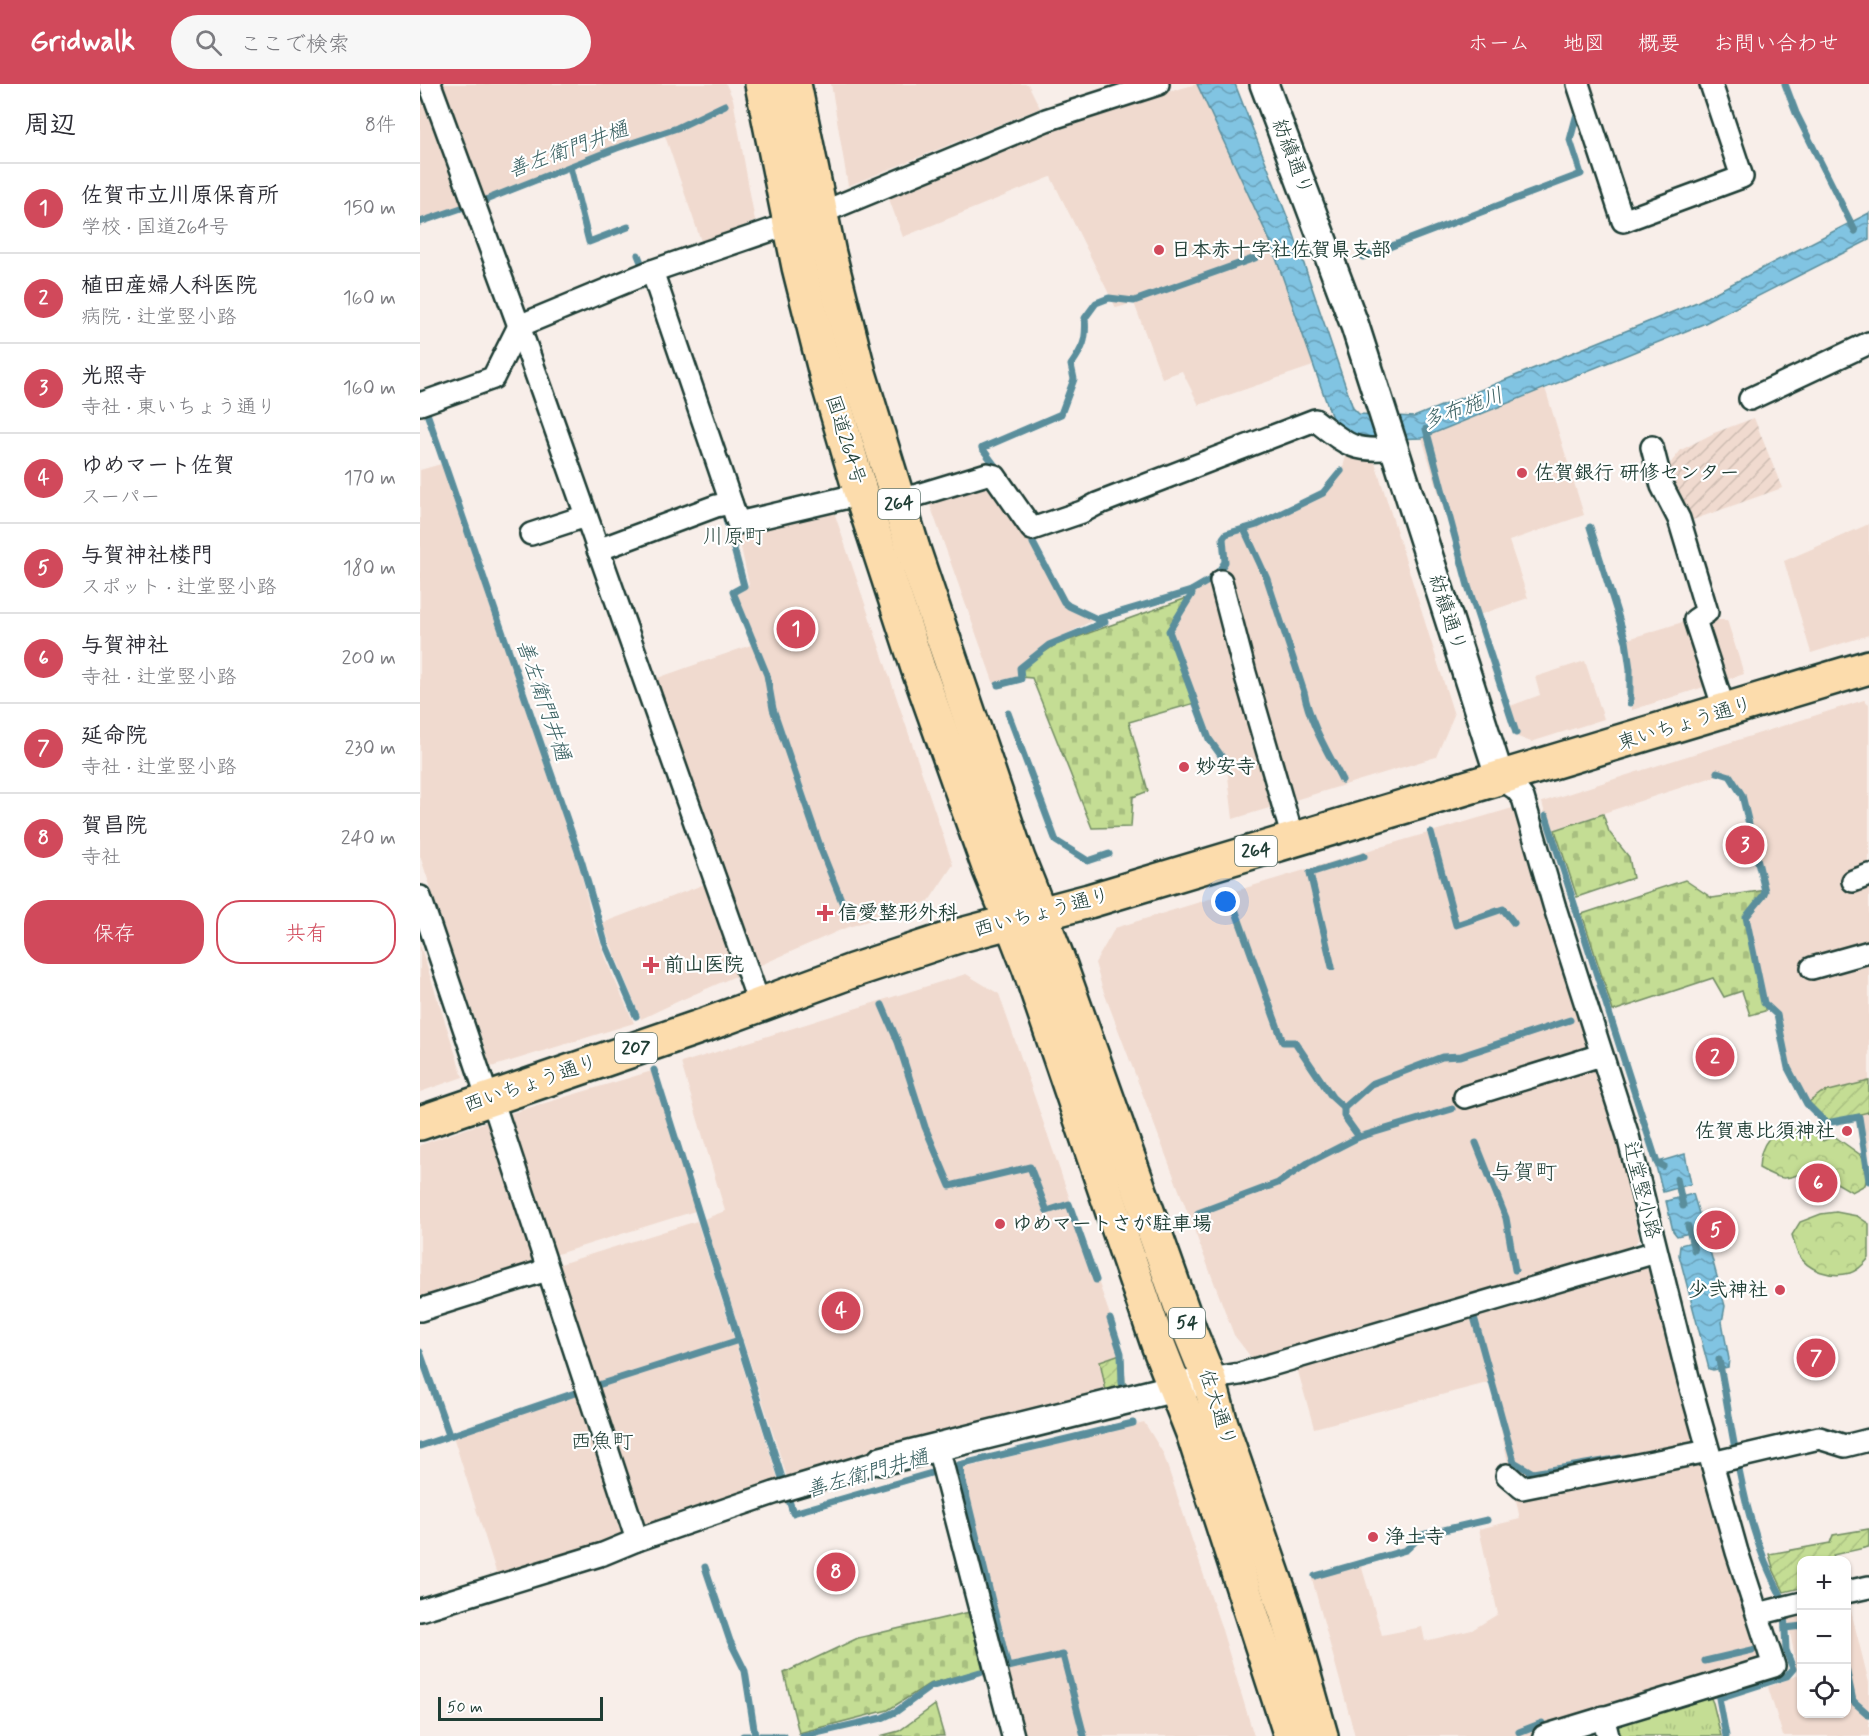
<!DOCTYPE html>
<html lang="ja">
<meta charset="utf-8">
<style>
body{margin:0;font-family:Mynerve,"Klee One",sans-serif;background:#f7f7f7;color:#2b2b33}
.controls{position:absolute;right:18px;bottom:18px;display:grid;overflow:hidden;border-radius:12px;box-shadow:0 2px 4px #0004}
.controls button{width:54px;height:54px;display:grid;place-items:center;padding:0;border:0;border-bottom:2px solid #e1e1e2;background:#fff;color:#2b2b33;font:30px sans-serif}
.scale{position:absolute;left:18px;bottom:15px;width:165px;box-sizing:border-box;padding-left:6px;border:3px solid #1f3d34;border-top:0;font-size:16px;line-height:21px;white-space:nowrap;color:#1f3d34;-webkit-text-stroke:4px #fff;paint-order:stroke}
.you{position:absolute;left:806px;top:818px;width:21px;height:21px;margin:-15px;border:4px solid #fff;border-radius:50%;background:#1a73e8;box-shadow:0 0 0 9px #1a73e833}
.badge{display:grid;place-items:center;width:39px;height:39px;border-radius:50%;background:#d1495b;color:#fff;font-size:20px;font-weight:700}
.pin{position:absolute;translate:-50% -50%;border:3px solid #fff;box-shadow:0 2px 6px #0006}
.list{margin:0;padding:0;list-style:none}
h2{display:flex;justify-content:space-between;align-items:center;height:78px;margin:0;padding:0 24px;font-size:26px}
h2 small{font-size:20px;font-weight:400;color:#7c7c81}
.list li{display:grid;grid-template-columns:39px 1fr auto;gap:18px;align-items:center;box-sizing:border-box;height:90px;padding:0 24px;border-top:2px solid #e1e1e2}
.list b{display:block;font-size:22px;white-space:nowrap}
.list p{margin:0;font-size:20px;white-space:nowrap;color:#7c7c81}
.list em{font-size:20px;font-style:normal;color:#7c7c81}
.actions{display:flex;gap:12px;padding:18px 24px}
.actions a{flex:1;padding:14px 0;border:2px solid #d1495b;border-radius:24px;text-align:center;font-size:21px;color:#d1495b}
.actions .main{background:#d1495b;color:#fff}
.icon{flex:none;width:33px;height:33px;fill:none;stroke:currentColor;stroke-width:2;stroke-linecap:round;stroke-linejoin:round}
.map{position:relative;flex:none;width:1449px;height:1652px;overflow:hidden}
header{display:flex;align-items:center;gap:36px;box-sizing:border-box;height:84px;padding:0 30px;background:#d1495b;color:#fff}
header strong{font-size:28px}
nav{display:flex;gap:33px;margin-inline-start:auto;font-size:21px}
.search{width:420px;height:54px;background:#f7f7f7;display:flex;align-items:center;gap:15px;box-sizing:border-box;padding:0 21px;border-radius:33px;color:#7c7c81;font-size:22px}
main{display:flex}
aside{flex:1;background:#fff}
.map>svg:first-child{display:block}
.built{fill:#f0dacf}
.industrial{fill:url(#industrial-furrows)}
.forest{fill:url(#forest-crowns);stroke:#728d64;stroke-width:1.5}
.cemetery{fill:url(#cemetery-stones);stroke:#728d64;stroke-width:1.5}
.park{fill:url(#park-tufts);stroke:#728d64;stroke-width:1.5}
.garden{fill:url(#garden-furrows);stroke:#728d64;stroke-width:1.5}
.water{fill:url(#water-waves);stroke:#5a8e9c;stroke-width:1.5}
.lines{fill:none;stroke-linecap:round;stroke-linejoin:round}
.stream{stroke:#5a8e9c;stroke-width:7}
.minor-casing{stroke:#1f3d34;stroke-width:26}
.tertiary-casing{stroke:#1f3d34;stroke-width:32}
.primary-casing{stroke:#1f3d34;stroke-width:38}
.trunk-casing{stroke:#1f3d34;stroke-width:38}
.minor{stroke:#fff;stroke-width:21}
.tertiary{stroke:#fff;stroke-width:27}
.primary{stroke:#fcdcac;stroke-width:33}
.trunk{stroke:#fcdcac;stroke-width:33}
.poi-dot{fill:#d1495b;stroke:#fff;stroke-width:2}
.labels{text-anchor:middle;dominant-baseline:central;stroke-width:4.5;stroke-linejoin:round;paint-order:stroke}
.shield{fill:#fff;stroke:#627771;stroke-width:1.5}
.shield-label{font-size:18px;font-weight:bold;fill:#1f3d34}
.street-label{font-size:20px;fill:#1f3d34;stroke:#fff}
.poi-label{font-size:20px;font-weight:bold;fill:#1f3d34;stroke:#fff;text-anchor:start}
.water-label{font-size:21px;font-style:italic;fill:#385f60;stroke:#fff}
.neighbourhood-label{font-size:21px;fill:#1f3d34;stroke:#fff}
.quarter-label{font-size:22px;fill:#1f3d34;stroke:#fff}
</style>
<header>
<strong>Gridwalk</strong>
<div class="search"><svg class="icon" aria-label="search" viewBox="0 0 24 24"><circle cx="10" cy="10" r="6"/><path d="M15 15l6 6"/></svg>ここで検索</div>
<nav><a>ホーム</a><a>地図</a><a>概要</a><a>お問い合わせ</a></nav>
</header>
<main>
<aside>
<h2>周辺<small>8件</small></h2>
<ul class="list">
<li><span class="badge">1</span><div><b>佐賀市立川原保育所</b><p>学校 · 国道264号</p></div><em>150 m</em></li>
<li><span class="badge">2</span><div><b>植田産婦人科医院</b><p>病院 · 辻堂竪小路</p></div><em>160 m</em></li>
<li><span class="badge">3</span><div><b>光照寺</b><p>寺社 · 東いちょう通り</p></div><em>160 m</em></li>
<li><span class="badge">4</span><div><b>ゆめマート佐賀</b><p>スーパー</p></div><em>170 m</em></li>
<li><span class="badge">5</span><div><b>与賀神社楼門</b><p>スポット · 辻堂竪小路</p></div><em>180 m</em></li>
<li><span class="badge">6</span><div><b>与賀神社</b><p>寺社 · 辻堂竪小路</p></div><em>200 m</em></li>
<li><span class="badge">7</span><div><b>延命院</b><p>寺社 · 辻堂竪小路</p></div><em>230 m</em></li>
<li><span class="badge">8</span><div><b>賀昌院</b><p>寺社</p></div><em>240 m</em></li>
</ul>
<div class="actions"><a class="main">保存</a><a>共有</a></div>
</aside>
<div class="map">
<svg width="1449" height="1652" viewBox="0 0 1449 1652">
<defs>
<pattern id="industrial-furrows" width="10" height="10" patternUnits="userSpaceOnUse" patternTransform="scale(1.5)"><rect width="10" height="10" fill="#f0dacf"/><path d="M-1 1l2-2M0 10L10 0M9 11l2-2" fill="none" stroke="#cdbcb2"/></pattern>
<pattern id="forest-crowns" width="20" height="18" patternUnits="userSpaceOnUse" patternTransform="scale(1.5)"><rect width="20" height="18" fill="#c4dd94"/><path d="M2 6a3 3 0 1 1 6 0M12 15a3 3 0 1 1 6 0" fill="none" stroke="#a8bf80"/></pattern>
<pattern id="cemetery-stones" width="16" height="16" patternUnits="userSpaceOnUse" patternTransform="scale(1.5)"><rect width="16" height="16" fill="#c4dd94"/><path d="M2 7V4a2 2 0 0 1 4 0v3zM10 15v-3a2 2 0 0 1 4 0v3z" fill="#a8bf80"/></pattern>
<pattern id="park-tufts" width="24" height="20" patternUnits="userSpaceOnUse" patternTransform="scale(1.5)"><rect width="24" height="20" fill="#c4dd94"/><path d="M3 7l-1-3M5 7V3M7 7l1-3M15 17l-1-3M17 17v-4M19 17l1-3" fill="none" stroke="#a8bf80"/></pattern>
<pattern id="garden-furrows" width="10" height="10" patternUnits="userSpaceOnUse" patternTransform="scale(1.5)"><rect width="10" height="10" fill="#c4dd94"/><path d="M-1 1l2-2M0 10L10 0M9 11l2-2" fill="none" stroke="#a8bf80"/></pattern>
<pattern id="water-waves" width="16" height="10" patternUnits="userSpaceOnUse" patternTransform="scale(1.5)"><rect width="16" height="10" fill="#81c4e2"/><path d="M0 5q4-4 8 0t8 0" fill="none" stroke="#69a0b8"/></pattern>
</defs>
<rect width="100%" height="100%" fill="#f8eee9"/>
<filter id="ink" filterUnits="userSpaceOnUse"><feTurbulence type="fractalNoise" baseFrequency=".0167" numOctaves="2"/><feDisplacementMap in="SourceGraphic" scale="12" xChannelSelector="R" yChannelSelector="G"/><feConvolveMatrix kernelMatrix="1 2 1 2 8 2 1 2 1" color-interpolation-filters="sRGB"/></filter>
<g filter="url(#ink)">
<g class="built">
<path d="M0 0H306L313 15 335 137 282 160 244 49 0 142Z"/>
<path d="M411 0H608L620 24 428 102Z"/>
<path d="M777 0 850 157 893 282 779 321 762 287 742 294 714 219 696 224 631 93 483 153 469 115 639 38Z"/>
<path d="M1125 304 1164 431 1089 457 1108 514 1056 532 1002 354Z"/>
<path d="M930 357 950 362 1034 631 1016 673 813 735 807 684 803 672 791 654 750 547 774 510 772 504 800 490 807 479 804 455 807 451 839 441 904 410 922 387Z"/>
<path d="M21 380 159 781 174 841 190 885 214 939 71 983 0 772V386Z"/>
<path d="M574 386 649 519 679 533 628 560 598 584 600 593 574 600 504 404Z"/>
<path d="M413 425 533 781 509 817 423 845 261 916 221 935 182 839 301 794 229 597 331 561 312 510 329 501 317 444Z"/>
<path d="M1449 440V551L1391 569 1364 477Z"/>
<path d="M1298 536H1307L1324 590 1303 597 1286 541Z"/>
<path d="M1266 537 1287 602 1212 626 1208 555Z"/>
<path d="M1165 577 1184 635 1111 658 1093 651 1085 624 1120 611 1115 593Z"/>
<path d="M1444 616 1449 620V1074L1441 1031 1407 1038 1389 1018 1371 985 1358 929 1345 917 1328 834 1346 812 1347 806 1324 711 1313 692 1299 691 1129 747 1122 718Z"/>
<path d="M1096 723 1197 1055 1219 1154 1213 1164 833 1276 814 1251 682 903 675 879 695 844 950 766Z"/>
<path d="M0 861 43 993 0 1008Z"/>
<path d="M546 890 579 910 703 1269 705 1302 367 1393 284 1135 305 1127 261 979Z"/>
<path d="M232 987 275 1127 131 1172 85 1031Z"/>
<path d="M71 1036 118 1180 0 1218V1061Z"/>
<path d="M277 1137 360 1401 230 1444 221 1443 134 1182Z"/>
<path d="M1223 1183 1230 1187 1274 1363 1288 1389 1310 1484 1316 1487 1343 1568 1340 1582 1112 1652H935L892 1495 941 1481 962 1551 1002 1543 1005 1557 1052 1546 1078 1530 1059 1445 1100 1435 1071 1298 894 1344 877 1284Z"/>
<path d="M158 1307 206 1448 201 1455 79 1497 32 1349Z"/>
<path d="M724 1338 743 1369 802 1546 834 1652H600L537 1386Z"/>
<path d="M1428 1515 1449 1599V1652H1363L1348 1603 1378 1591 1367 1531 1381 1527 1382 1630H1426V1516Z"/>
</g>
<path class="industrial" d="M1334 334 1362 404 1267 438 1245 386 1261 366 1294 349Z"/>
<g class="forest">
<path d="M1376 1041 1393 1049 1403 1057 1414 1052 1442 1072 1449 1084 1445 1101 1432 1108 1393 1085C1367 1095 1365 1099 1339 1084 1340 1059 1351 1046 1376 1041Z"/>
<path d="M1416 1128 1437 1132 1449 1140V1174C1444 1180 1437 1187 1430 1189 1411 1194 1388 1187 1378 1170 1375 1164 1374 1157 1372 1151L1380 1138 1401 1130Z"/>
</g>
<g class="cemetery">
<path d="M767 514 747 547 775 619 709 638 728 707 713 713 711 743 672 744 612 594 600 593 598 585 635 561Z"/>
<path d="M1183 730 1189 748 1209 773 1213 794 1157 813 1135 746Z"/>
<path d="M1265 796 1292 814 1347 806 1346 812 1328 834 1345 917V927L1330 931 1322 907 1304 913 1293 894 1193 927 1162 830Z"/>
<path d="M554 1527 568 1584 509 1600 468 1626 379 1649 364 1589 438 1554Z"/>
<path d="M515 1621 524 1652H460L479 1647Z"/>
</g>
<path class="park" d="M1288 1608 1293 1619 1301 1652H1198L1193 1636Z"/>
<g class="garden">
<path d="M1449 997V1028L1407 1038 1389 1018 1401 1009Z"/>
<path d="M703 1269 705 1302 686 1307 680 1277Z"/>
<path d="M1449 1445V1463L1413 1471 1415 1476H1382L1381 1504 1364 1508 1354 1487 1349 1470 1410 1459 1413 1451Z"/>
</g>
<g class="water">
<path d="M777 0H815L872 145 933 324 939 330 994 333 1277 218 1449 129V156L1283 240 1002 354 939 356 914 340 850 157Z"/>
<path d="M1265 1070 1271 1100 1243 1108 1235 1079Z"/>
<path d="M1273 1110 1281 1136 1279 1147 1257 1152 1253 1147 1246 1117Z"/>
<path d="M1283 1155 1290 1167 1305 1222 1302 1238 1309 1275 1308 1283 1293 1286 1289 1285 1259 1171 1260 1161Z"/>
</g>
<g class="lines">
<g class="stream">
<path d="M1365 0 1376 29 1435 147"/>
<path d="M150 83 169 158 208 143"/>
<path d="M0 138 68 115 197 64 257 44 305 21"/>
<path d="M218 171 222 181"/>
<path d="M943 173 1161 90 1150 56 1158 26 1157 22"/>
<path d="M0 309 162 779 185 859 216 932"/>
<path d="M1006 345 1048 502 1096 649"/>
<path d="M579 387 562 364 641 330 654 295 651 281C663 264 667 256 665 234L676 219 689 214 714 217 835 174"/>
<path d="M306 435 324 502 313 508 347 591 353 625 402 768 428 833"/>
<path d="M1170 443 1206 557 1210 585V619"/>
<path d="M824 445 847 495 884 608C890 640 908 668 922 696"/>
<path d="M613 459 644 518 649 522 677 535"/>
<path d="M771 507 772 510 749 547 789 655 802 673 806 684"/>
<path d="M578 601 601 595 600 584 629 561 685 538 677 535 771 507 795 493 805 478 803 454 806 450 837 441 903 409 921 387"/>
<path d="M588 629 636 757 668 777 689 770"/>
<path d="M1297 688 1310 692 1322 711 1345 807 1343 812 1326 833 1344 919 1357 931 1368 984 1387 1020 1406 1039 1439 1033 1449 1097"/>
<path d="M1126 732 1237 1079 1243 1082"/>
<path d="M1011 749 1036 841 1083 825 1094 839"/>
<path d="M811 814 863 958H875L912 1013 924 1024"/>
<path d="M912 883 890 789 944 772"/>
<path d="M462 921 478 958 505 1043 530 1102 610 1083 627 1127 649 1120 676 1196"/>
<path d="M234 986 373 1429 539 1381 588 1583 643 1571 664 1652"/>
<path d="M939 1053 924 1032V1024L951 1000 1022 973 1041 972 1150 936"/>
<path d="M1056 1059 1086 1134 1095 1186"/>
<path d="M1257 1095 1263 1122"/>
<path d="M778 1129 858 1099 888 1079 939 1053 1032 1025"/>
<path d="M1268 1142 1274 1166"/>
<path d="M1054 1233 1094 1378 1113 1389 1201 1374"/>
<path d="M690 1235 701 1269 702 1299"/>
<path d="M0 1268 29 1351"/>
<path d="M1299 1276C1315 1356 1322 1443 1363 1515L1370 1513"/>
<path d="M178 1301 319 1256"/>
<path d="M0 1362 155 1309"/>
<path d="M539 1381 713 1339"/>
<path d="M285 1483 310 1557 325 1587 335 1651"/>
<path d="M895 1492 986 1466 1002 1451 1067 1436"/>
<path d="M1365 1544 1382 1542"/>
<path d="M1285 1577 1332 1566"/>
<path d="M1426 1584 1433 1617 1449 1631"/>
<path d="M1099 1648 1122 1639"/>
<path d="M323 1652H364"/>
<path d="M383 1652 462 1634 477 1627 510 1603 560 1588"/>
<path d="M1306 1652 1299 1614 1367 1592 1373 1585 1366 1566 1364 1526"/>
</g>
<defs>
<g id="minor">
<path d="M10 0 99 242 339 919"/>
<path d="M1158 0 1203 137 1322 93 1291 0"/>
<path d="M232 187 318 439 441 410"/>
<path d="M1330 315 1449 259"/>
<path d="M0 320 73 294 99 242 232 187 401 129 626 36 738 0"/>
<path d="M1232 363 1242 402 1259 435 1287 528 1275 536 1305 628"/>
<path d="M478 417 567 390 575 392 612 445 662 428 677 420 895 336C926 360 933 369 974 364"/>
<path d="M111 450 166 432"/>
<path d="M178 466 296 422 311 419"/>
<path d="M801 497 825 589 873 755"/>
<path d="M1080 694 1096 705 1103 714 1135 824 1208 1052 1269 1297 1317 1468 1354 1582 1124 1652"/>
<path d="M1433 797 1449 791"/>
<path d="M0 813 68 1015 77 1030 217 1456"/>
<path d="M1392 884 1449 868"/>
<path d="M1045 1013 1181 971"/>
<path d="M0 1226 127 1186"/>
<path d="M789 1295 820 1290 1236 1168"/>
<path d="M518 1364 593 1652"/>
<path d="M1292 1379 1399 1354 1425 1362 1449 1356"/>
<path d="M1087 1391 1102 1404 1288 1367"/>
<path d="M1426 1508 1449 1503"/>
<path d="M0 1526 183 1470 217 1456 354 1409 461 1377"/>
<path d="M1338 1530 1382 1519"/>
<path d="M1183 1633 1188 1652"/>
</g>
<g id="tertiary">
<path d="M844 0 935 242 1080 694"/>
<path d="M461 1377 775 1299"/>
</g>
<g id="primary">
<path d="M620 830 638 876 770 1248 789 1295 801 1340 866 1528 901 1652"/>
<path d="M591 837 610 886 739 1263 773 1349 871 1652"/>
</g>
<g id="trunk">
<path d="M342 0 379 183 408 298 441 410 498 584 570 786 591 837"/>
<path d="M374 0 409 170 439 289 493 465 598 775 620 830"/>
<path d="M0 1039 288 940 432 887 541 851 669 817 1449 583"/>
</g>
</defs>
<use href="#minor" class="minor-casing"/>
<use href="#tertiary" class="tertiary-casing"/>
<use href="#primary" class="primary-casing"/>
<use href="#trunk" class="trunk-casing"/>
<use href="#minor" class="minor"/>
<use href="#tertiary" class="tertiary"/>
<use href="#primary" class="primary"/>
<use href="#trunk" class="trunk"/>
</g>
</g>
<g class="poi-dot">
<circle cx="739" cy="166" r="6"/>
<circle cx="1102" cy="389" r="6"/>
<circle cx="764" cy="683" r="6"/>
<path d="M402 820h6v6h6v6h-6v6h-6v-6h-6v-6h6z"/>
<path d="M228 872h6v6h6v6h-6v6h-6v-6h-6v-6h6z"/>
<circle cx="1427" cy="1047" r="6"/>
<circle cx="580" cy="1140" r="6"/>
<circle cx="1360" cy="1206" r="6"/>
<circle cx="953" cy="1453" r="6"/>
</g>
<g class="labels">
<g class="shield">
<rect x="458" y="405" width="42" height="30" rx="4.5"/>
<rect x="815" y="752" width="42" height="30" rx="4.5"/>
<rect x="195" y="949" width="42" height="30" rx="4.5"/>
<rect x="749" y="1224" width="36" height="30" rx="4.5"/>
</g>
<g class="shield-label">
<text x="479" y="420">264</text>
<text x="836" y="767">264</text>
<text x="216" y="964">207</text>
<text x="767" y="1239">54</text>
</g>
<g class="street-label">
<text transform="translate(872 73) rotate(69)">紡績通り</text>
<text transform="translate(425 356) rotate(73)">国道264号</text>
<text transform="translate(1027 529) rotate(72)">紡績通り</text>
<text transform="translate(1265 640) rotate(-17)">東いちょう通り</text>
<text transform="translate(622 829) rotate(-15)">西いちょう通り</text>
<text transform="translate(111 1000) rotate(-19)">西いちょう通り</text>
<text transform="translate(1221 1106) rotate(76)">辻堂竪小路</text>
<text transform="translate(797 1324) rotate(72)">佐大通り</text>
</g>
<g class="poi-label">
<text x="751" y="166">日本赤十字社佐賀県支部</text>
<text x="1114" y="389">佐賀銀行 研修センター</text>
<text x="776" y="683">妙安寺</text>
<text x="418" y="829">信愛整形外科</text>
<text x="244" y="881">前山医院</text>
<text x="1415" y="1047" text-anchor="end">佐賀恵比須神社</text>
<text x="592" y="1140">ゆめマートさが駐車場</text>
<text x="1348" y="1206" text-anchor="end">少弐神社</text>
<text x="965" y="1453">浄土寺</text>
</g>
<g class="water-label">
<text transform="translate(148 66) rotate(-20)">善左衛門井樋</text>
<text transform="translate(1043 325) rotate(-20)">多布施川</text>
<text transform="translate(123 616) rotate(71)">善左衛門井樋</text>
<text transform="translate(447 1390) rotate(-16)">善左衛門井樋</text>
</g>
<g class="neighbourhood-label">
<text x="314" y="453">川原町</text>
<text x="182" y="1358">西魚町</text>
</g>
<g class="quarter-label">
<text x="1104" y="1089">与賀町</text>
</g>
</g>
</svg>
<div class="controls">
<button>+</button>
<button>−</button>
<button><svg class="icon" aria-label="locate" viewBox="0 0 24 24"><circle cx="12" cy="12" r="6"/><path d="M12 2v4M12 18v4M2 12h4M18 12h4"/></svg></button>
</div>
<div class="scale">50 m</div>
<div class="you"></div>
<div class="pin badge" style="left:376px;top:545px">1</div>
<div class="pin badge" style="left:1295px;top:973px">2</div>
<div class="pin badge" style="left:1325px;top:761px">3</div>
<div class="pin badge" style="left:421px;top:1227px">4</div>
<div class="pin badge" style="left:1296px;top:1146px">5</div>
<div class="pin badge" style="left:1398px;top:1099px">6</div>
<div class="pin badge" style="left:1396px;top:1274px">7</div>
<div class="pin badge" style="left:416px;top:1488px">8</div>
</div>
</main>
